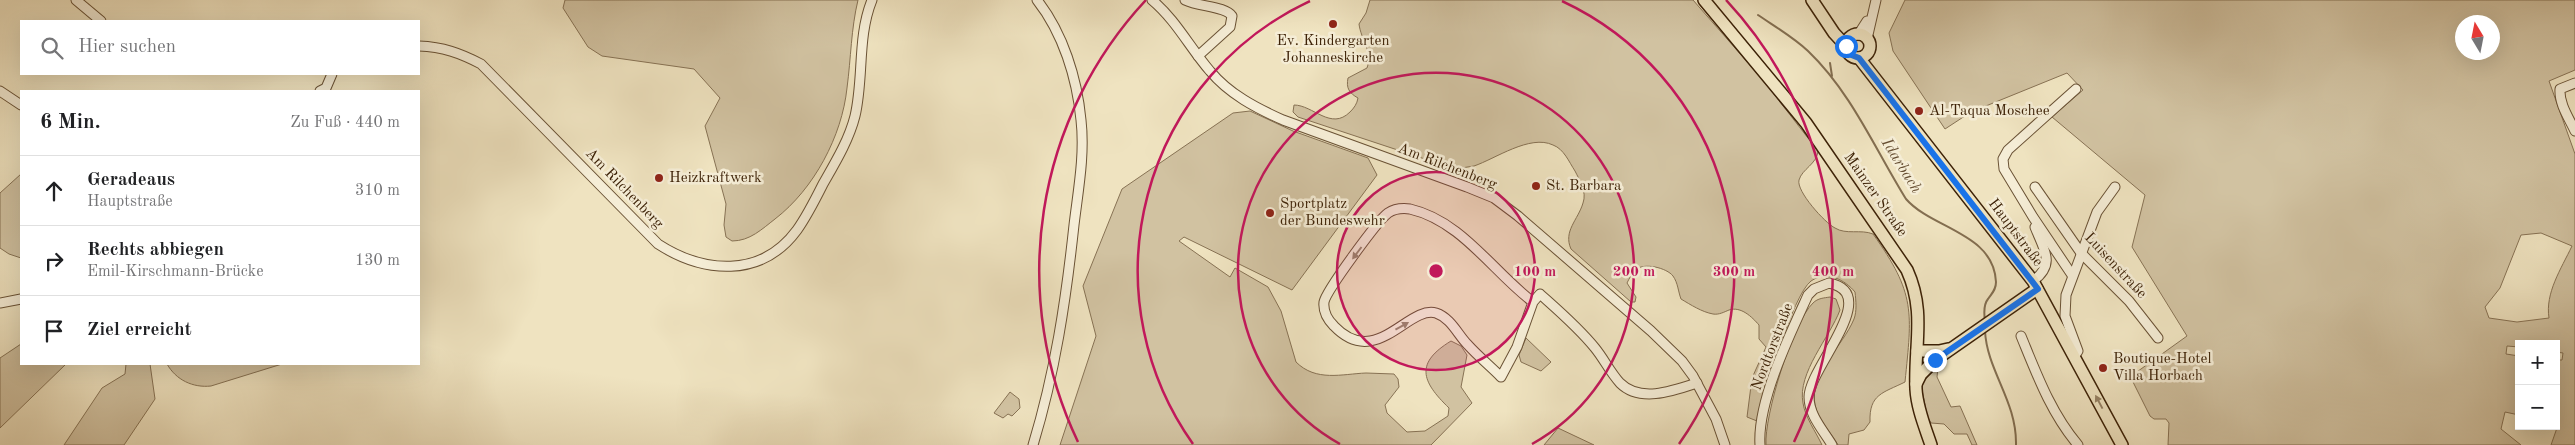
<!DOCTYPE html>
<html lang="de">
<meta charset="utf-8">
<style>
body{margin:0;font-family:"Old Standard TT",serif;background:#f6f6f6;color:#202124}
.controls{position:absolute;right:15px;bottom:15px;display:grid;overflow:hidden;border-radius:0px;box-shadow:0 5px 20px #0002}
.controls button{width:45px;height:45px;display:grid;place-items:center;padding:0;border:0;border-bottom:1px solid #e0e0e0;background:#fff;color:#202124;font:25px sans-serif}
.compass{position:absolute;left:2455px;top:15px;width:45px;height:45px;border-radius:50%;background:#fff;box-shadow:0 5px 20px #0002;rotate:350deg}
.stop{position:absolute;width:15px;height:15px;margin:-11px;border:4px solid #1a73e8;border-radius:50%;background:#fff}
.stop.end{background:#1a73e8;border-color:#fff;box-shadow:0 1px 5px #0008}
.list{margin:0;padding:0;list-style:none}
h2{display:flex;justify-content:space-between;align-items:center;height:65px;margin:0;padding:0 20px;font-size:21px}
h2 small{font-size:16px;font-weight:400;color:#757577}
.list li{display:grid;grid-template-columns:32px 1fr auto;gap:15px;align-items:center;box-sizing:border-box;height:70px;padding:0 20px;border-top:1px solid #e0e0e0}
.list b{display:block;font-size:19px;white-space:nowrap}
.list p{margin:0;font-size:16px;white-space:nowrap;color:#757577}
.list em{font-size:16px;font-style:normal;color:#757577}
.icon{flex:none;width:28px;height:28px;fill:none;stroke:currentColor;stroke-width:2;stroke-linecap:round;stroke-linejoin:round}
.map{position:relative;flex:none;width:2575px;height:445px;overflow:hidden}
.search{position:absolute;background:#fff;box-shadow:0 5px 20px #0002;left:20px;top:20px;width:400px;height:55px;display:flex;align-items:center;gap:12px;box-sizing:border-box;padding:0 18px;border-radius:0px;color:#757577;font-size:19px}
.panel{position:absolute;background:#fff;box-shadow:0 5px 20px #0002;left:20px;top:90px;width:400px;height:275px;border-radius:0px}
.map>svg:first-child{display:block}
.green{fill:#d1c2a1;stroke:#877254;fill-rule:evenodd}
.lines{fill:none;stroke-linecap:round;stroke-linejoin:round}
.stream{stroke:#836e50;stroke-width:2}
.minor-casing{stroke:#6a5235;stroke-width:11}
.major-casing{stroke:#3d2207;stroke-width:14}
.minor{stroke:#f5edd6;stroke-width:9}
.major{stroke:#efe3c0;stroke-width:11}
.oneway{fill:#99886e}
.oneway2{fill:#968264}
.route{stroke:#1a73e8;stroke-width:6}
.ring{fill:none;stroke:#c2185b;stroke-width:2.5}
.poi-dot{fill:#8f2418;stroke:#f5edd6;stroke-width:2}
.labels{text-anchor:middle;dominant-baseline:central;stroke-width:5;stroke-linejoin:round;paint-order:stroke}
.poi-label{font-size:15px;fill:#3d2207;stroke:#f5edd6;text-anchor:start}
.street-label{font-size:15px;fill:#3d2207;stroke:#f5edd6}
.water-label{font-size:16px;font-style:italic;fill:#664e32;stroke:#f5edd6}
.centre{fill:#c2185b;stroke:#f5edd6;stroke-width:2.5}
.ring-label{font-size:15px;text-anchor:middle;font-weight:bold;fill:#c2185b;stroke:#f5edd6;stroke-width:5;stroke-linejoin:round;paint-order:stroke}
</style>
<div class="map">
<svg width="2575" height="445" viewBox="0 0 2575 445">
<rect width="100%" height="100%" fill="#efe3c0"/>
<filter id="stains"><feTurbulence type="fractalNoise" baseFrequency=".004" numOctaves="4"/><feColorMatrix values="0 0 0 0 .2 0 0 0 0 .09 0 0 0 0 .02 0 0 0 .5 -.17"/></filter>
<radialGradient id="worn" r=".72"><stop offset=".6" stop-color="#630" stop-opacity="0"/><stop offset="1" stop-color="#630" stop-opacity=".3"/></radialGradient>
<g class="green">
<path d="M565 0H858C851 29 851 58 847 88 842 136 814 189 775 219 762 229 750 241 732 241L726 237 724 225 726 204 705 126 720 98 694 69 602 56 588 47 563 8Z"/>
<path d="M1370 0H1693L1763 80 1818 151C1817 164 1802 169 1799 180 1796 191 1825 223 1835 228 1846 235 1861 229 1873 234 1916 294 1912 312 1905 382 1883 393 1869 394 1870 422L1864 430 1849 434 1848 445H1838C1831 432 1818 420 1815 405 1809 374 1843 346 1854 319 1857 311 1856 301 1855 292 1845 280 1827 270 1811 281 1792 296 1765 394 1757 421L1747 417 1752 378 1766 347 1759 339V325C1752 317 1741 306 1729 310 1724 312 1719 315 1713 314 1702 312 1691 305 1681 299 1678 291 1678 283 1673 276 1667 268 1644 262 1635 270 1632 273 1629 279 1627 283L1636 297 1635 302H1631L1571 249C1563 231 1578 220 1583 203 1587 192 1580 181 1575 171 1569 162 1564 149 1553 145 1530 134 1495 159 1474 166 1468 167 1461 168 1455 169L1298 117 1293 112 1294 105C1313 105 1331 131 1350 112 1354 108 1357 104 1358 98 1349 93 1346 88 1348 78L1367 68C1373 52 1361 40 1359 24L1366 13Z"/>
<path d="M1905 0H2575V70L2549 81 2575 154V445H2551L2558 425 2556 424V360H2562L2563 353 2556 352V344H2519V347L2507 346 2506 354 2519 356V415L2505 412 2501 429 2521 445H2168L2169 423 2166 419H2154L2150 416 2133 382 2134 374 2187 336 2132 247 2145 195 2052 117 2083 90 2067 73 1971 112 1945 129 1893 51 1889 33ZM2462 22H2492V52H2462ZM2541 233 2572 246C2561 269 2545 293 2549 318L2517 322 2489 318 2485 307 2500 288 2521 235Z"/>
<path d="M1250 111 1293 131 1368 158 1377 175 1292 290 1184 237 1179 241 1230 277 1235 268 1268 287 1281 311 1296 362C1316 382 1342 374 1366 373 1375 373 1385 374 1394 374L1398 379 1399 387 1385 405 1387 413 1407 432 1425 431 1448 416 1449 408C1421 381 1415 363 1451 341L1461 346 1467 355 1461 387 1472 403 1431 445H1060L1096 336 1083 286 1122 189 1233 113Z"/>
<path d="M21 174V258L9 254 0 248V193Z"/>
<path d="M1830 297 1836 299 1840 310C1830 337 1797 373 1803 403 1805 417 1816 432 1822 445H1766C1764 417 1792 323 1813 303 1818 298 1824 298 1830 297Z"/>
<path d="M1526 338 1551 362 1541 371 1521 362 1519 355Z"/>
<path d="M21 344V364H66L0 428V358Z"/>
<path d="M126 364H150L155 399 124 445H64L102 388 125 374Z"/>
<path d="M167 364H282L211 386C193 388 176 380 167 364Z"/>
<path d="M1938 367 1937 377 1951 407 1960 406 1977 445H1972L1967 434H1954L1944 424 1931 423 1927 416 1921 384Z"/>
<path d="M1010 392 1019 399 1020 408 1012 416 1008 414 1003 418 994 413Z"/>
<path d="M1558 428 1594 445H1544Z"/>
</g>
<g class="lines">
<g class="stream">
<path d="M1758 15C1774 26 1793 37 1808 51 1851 92 1875 149 1906 199 1932 229 1994 233 1996 282 1996 290 1992 293 1988 299 1983 305 1984 314 1985 321"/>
<path d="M1830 63 1832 76"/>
<path d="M1985 331C1987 371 2017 401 2016 445"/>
</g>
<defs>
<g id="minor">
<path d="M76 0 101 21"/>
<path d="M1152 0C1176 20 1190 48 1210 71 1229 94 1256 108 1283 120L1467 187 1494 198 1518 216 1651 331 1682 361 1693 376 1716 419 1725 445"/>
<path d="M1185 0C1199 7 1225 6 1232 16L1230 27 1198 56"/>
<path d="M1858 35 1867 21"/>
<path d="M1867 39 1876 0"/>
<path d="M419 46C443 47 460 53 481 64L658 244C703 273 761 279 797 230 807 216 815 200 823 184 835 163 849 140 855 116 864 78 857 37 872 0"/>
<path d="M2575 83 2560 89C2559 104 2569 118 2575 131"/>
<path d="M0 91 21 105"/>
<path d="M320 91 326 88 332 74"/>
<path d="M2035 187 2081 253 2129 301 2158 338"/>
<path d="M2072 275 2033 217 2004 169 2003 159 2008 150 2076 89"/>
<path d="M2033 281C2056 264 2044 250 2035 227"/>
<path d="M1533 302C1493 272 1462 221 1410 209 1402 208 1394 209 1388 213 1378 220 1326 291 1324 302 1323 311 1328 320 1334 326 1376 370 1408 305 1436 313 1451 318 1458 335 1468 345 1478 356 1490 366 1501 377L1517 347 1533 302 1540 294C1559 311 1579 328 1595 348 1604 359 1610 372 1620 383 1640 403 1673 391 1697 383"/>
<path d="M0 303 21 299"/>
<path d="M2021 336C2037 375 2051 413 2078 445"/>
<path d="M2074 357 2078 351 2065 316 2066 295 2097 212 2115 187"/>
<path d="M1033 445C1055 373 1066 300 1074 225 1078 191 1085 155 1081 120 1077 78 1063 33 1037 0"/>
<path d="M1760 445C1757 402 1790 334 1808 295L1814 289 1829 283C1883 294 1809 367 1809 397 1809 415 1823 430 1832 445"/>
</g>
<g id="major">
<path d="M1704 0 1806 123 1907 270C1926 312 1914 345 1916 389 1917 408 1925 427 1931 445"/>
<path d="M1812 0 1834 33 1846 46"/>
<circle cx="1858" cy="46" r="12"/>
<path d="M1859 58 2033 281 2122 445"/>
<path d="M1917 351H1939L1948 349"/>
<path d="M1916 384 1921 374 1935 360 2037 289"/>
</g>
</defs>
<use href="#minor" class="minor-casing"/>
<use href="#major" class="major-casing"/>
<use href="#minor" class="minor"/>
<use href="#major" class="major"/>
</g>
<defs><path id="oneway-solid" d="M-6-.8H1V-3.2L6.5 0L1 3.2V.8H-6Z" transform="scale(1.25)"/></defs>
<g class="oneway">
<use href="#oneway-solid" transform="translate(1357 253) rotate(127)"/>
<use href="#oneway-solid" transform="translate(1402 326) rotate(-29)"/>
</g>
<use class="oneway2" href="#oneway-solid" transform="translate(2099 402) rotate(-118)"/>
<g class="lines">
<path class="route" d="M1846 46 1849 54 1859 58 2038 289 1935 360"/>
</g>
<circle cx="1436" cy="271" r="99" fill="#c2185b" fill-opacity=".12"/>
<g class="ring">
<circle cx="1436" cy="271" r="99"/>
<path d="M1340 444A198 198 0 1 1 1532 444"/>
<path d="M1193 444A298 298 0 0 1 1310 1M1562 1A298 298 0 0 1 1679 444"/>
<path d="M1078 442A397 397 0 0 1 1146 0M1726 0A397 397 0 0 1 1794 442"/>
</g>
<g class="poi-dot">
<circle cx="1333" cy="24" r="5"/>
<circle cx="1919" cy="111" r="5"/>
<circle cx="659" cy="178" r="5"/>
<circle cx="1536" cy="186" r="5"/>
<circle cx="1270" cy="213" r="5"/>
<circle cx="2103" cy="368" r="5"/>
</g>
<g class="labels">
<g class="poi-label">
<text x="1333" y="41" text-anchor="middle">Ev. Kindergarten<tspan x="1333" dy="17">Johanneskirche</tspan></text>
<text x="1929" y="111">Al-Taqua Moschee</text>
<text x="669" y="178">Heizkraftwerk</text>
<text x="1546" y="186">St. Barbara</text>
<text x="1280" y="204">Sportplatz<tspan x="1280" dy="17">der Bundeswehr</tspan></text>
<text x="2113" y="359">Boutique-Hotel<tspan x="2113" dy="17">Villa Horbach</tspan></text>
</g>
<g class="street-label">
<text transform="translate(1447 167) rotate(21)">Am Rilchenberg</text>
<text transform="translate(624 189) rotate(46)">Am Rilchenberg</text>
<text transform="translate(1875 195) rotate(55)">Mainzer Straße</text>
<text transform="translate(2015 233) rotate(53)">Hauptstraße</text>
<text transform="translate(2115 266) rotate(47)">Luisenstraße</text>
<text transform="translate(1773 347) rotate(-69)">Nordtorstraße</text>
</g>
<g class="water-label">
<text transform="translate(1901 166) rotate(58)">Idarbach</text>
</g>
</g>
<circle cx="1436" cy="271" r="8" class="centre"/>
<g class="ring-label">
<text x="1535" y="276">100 m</text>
<text x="1634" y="276">200 m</text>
<text x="1734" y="276">300 m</text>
<text x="1833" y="276">400 m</text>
</g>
<rect width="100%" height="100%" filter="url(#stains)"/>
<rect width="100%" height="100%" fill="url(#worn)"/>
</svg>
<div class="controls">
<button>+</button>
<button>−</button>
</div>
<svg class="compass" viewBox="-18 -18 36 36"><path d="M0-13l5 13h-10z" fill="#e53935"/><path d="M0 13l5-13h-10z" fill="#757577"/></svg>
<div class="stop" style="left:1846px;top:46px"></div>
<div class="stop end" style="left:1935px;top:360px"></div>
<div class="search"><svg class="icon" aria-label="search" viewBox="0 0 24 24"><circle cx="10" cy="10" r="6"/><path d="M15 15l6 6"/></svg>Hier suchen</div>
<section class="panel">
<h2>6 Min.<small>Zu Fuß · 440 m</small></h2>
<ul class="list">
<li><svg class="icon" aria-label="ahead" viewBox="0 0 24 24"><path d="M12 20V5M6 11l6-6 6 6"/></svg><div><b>Geradeaus</b><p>Hauptstraße</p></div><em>310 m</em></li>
<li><svg class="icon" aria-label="right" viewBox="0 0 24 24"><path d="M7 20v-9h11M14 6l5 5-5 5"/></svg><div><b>Rechts abbiegen</b><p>Emil-Kirschmann-Brücke</p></div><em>130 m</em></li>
<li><svg class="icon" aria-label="arrive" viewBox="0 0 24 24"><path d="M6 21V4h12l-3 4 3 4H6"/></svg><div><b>Ziel erreicht</b></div></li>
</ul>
</section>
</div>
